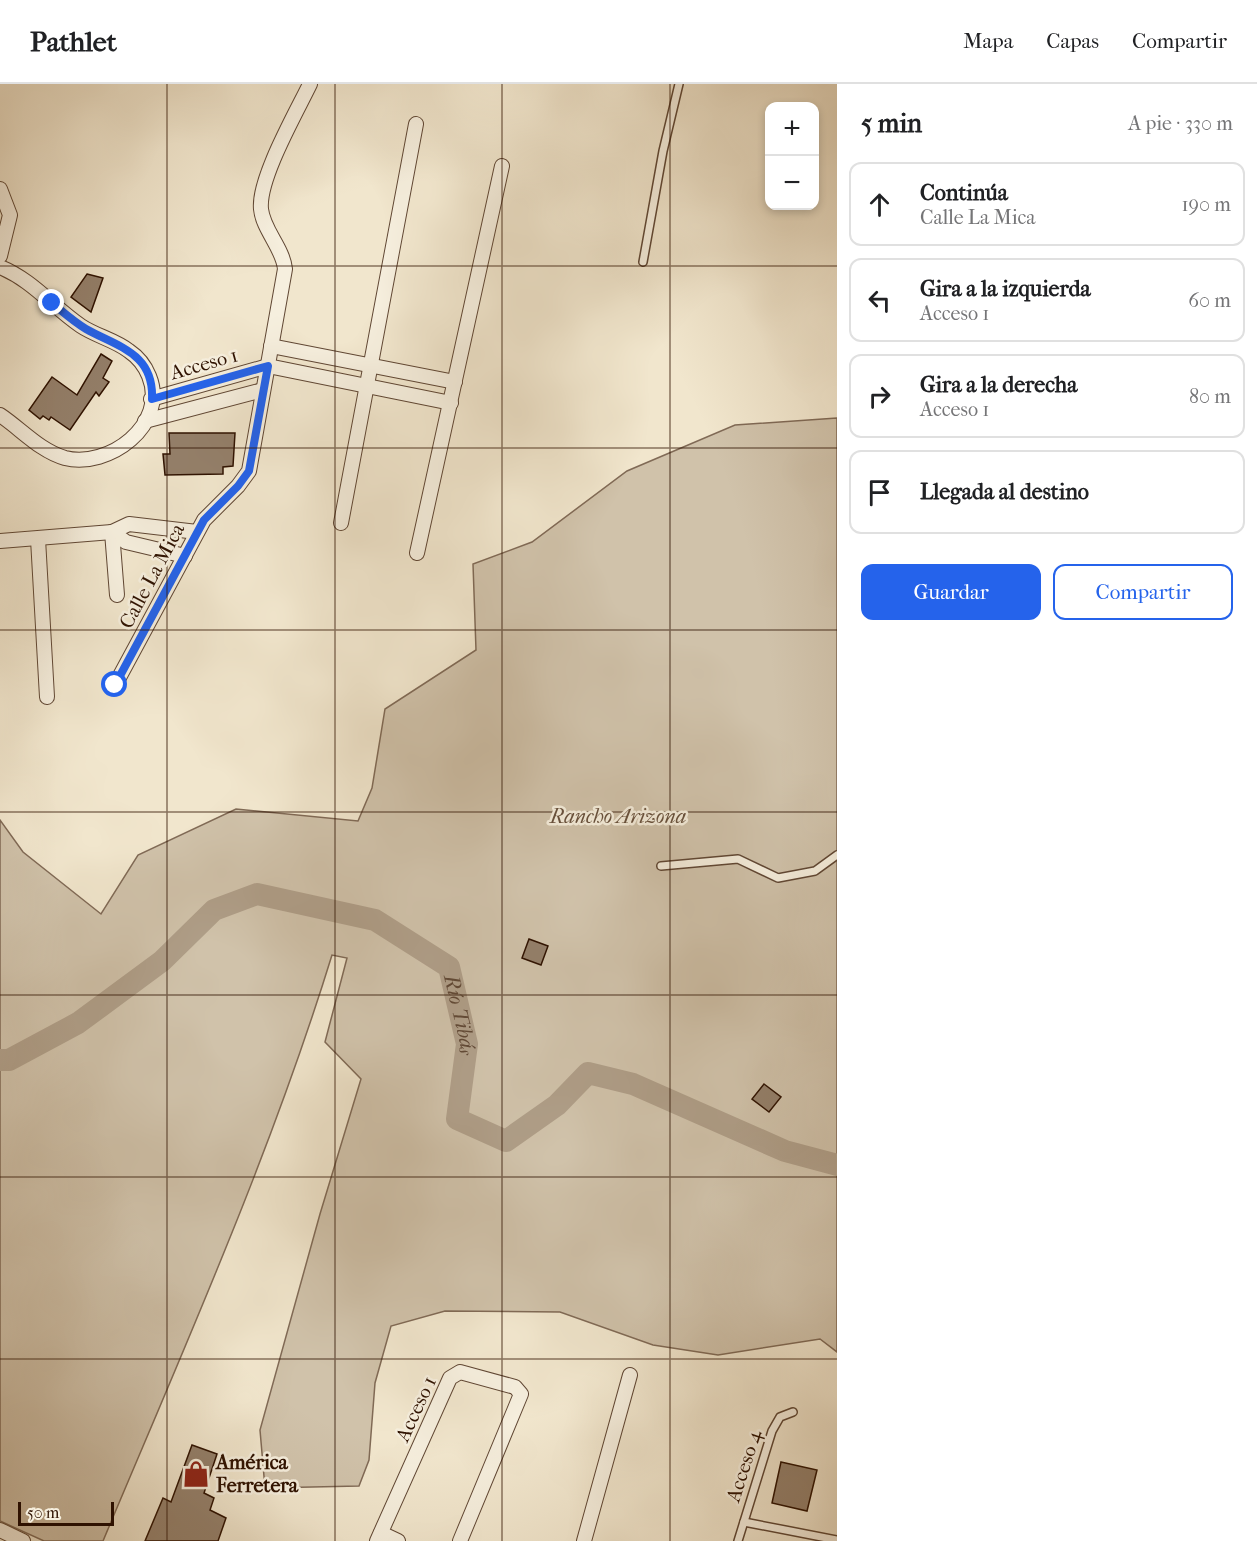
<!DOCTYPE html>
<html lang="es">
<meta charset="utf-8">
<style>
body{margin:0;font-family:"IM FELL French Canon",serif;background:#f2f2f2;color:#202124}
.controls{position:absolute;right:18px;top:18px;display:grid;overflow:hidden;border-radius:12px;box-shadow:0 3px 9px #0003}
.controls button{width:54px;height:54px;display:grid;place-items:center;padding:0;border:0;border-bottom:2px solid #e0e0e0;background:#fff;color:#202124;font:30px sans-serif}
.scale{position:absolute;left:18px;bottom:15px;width:96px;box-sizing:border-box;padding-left:6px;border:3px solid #2f1201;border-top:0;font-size:16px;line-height:21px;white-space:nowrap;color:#2f1201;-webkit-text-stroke:4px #f6efde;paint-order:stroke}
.stop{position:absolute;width:18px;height:18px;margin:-14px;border:4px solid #2563eb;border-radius:50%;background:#fff}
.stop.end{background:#2563eb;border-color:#fff;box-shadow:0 2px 6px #0008}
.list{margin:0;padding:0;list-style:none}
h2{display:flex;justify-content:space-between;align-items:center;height:78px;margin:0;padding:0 24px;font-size:26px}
h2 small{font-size:20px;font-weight:400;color:#757577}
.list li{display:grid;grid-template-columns:39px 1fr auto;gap:18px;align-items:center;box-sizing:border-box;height:84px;margin:0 12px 12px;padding:0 12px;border:2px solid #e0e0e0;border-radius:12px}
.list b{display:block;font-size:22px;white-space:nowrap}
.list p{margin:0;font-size:20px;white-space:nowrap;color:#757577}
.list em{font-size:20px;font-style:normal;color:#757577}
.actions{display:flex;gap:12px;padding:18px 24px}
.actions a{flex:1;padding:14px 0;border:2px solid #2563eb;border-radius:12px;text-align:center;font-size:21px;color:#2563eb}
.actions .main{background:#2563eb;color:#fff}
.icon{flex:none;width:33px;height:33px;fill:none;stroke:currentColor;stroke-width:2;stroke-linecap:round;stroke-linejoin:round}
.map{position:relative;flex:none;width:837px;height:1457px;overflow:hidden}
header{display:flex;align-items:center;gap:36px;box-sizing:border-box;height:84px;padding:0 30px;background:#fff;border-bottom:2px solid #e0e0e0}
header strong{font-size:28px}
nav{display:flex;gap:33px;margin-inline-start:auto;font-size:21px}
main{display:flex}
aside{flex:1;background:#fff}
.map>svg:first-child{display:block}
.green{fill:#d0c2aa;stroke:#806a56;stroke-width:1.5}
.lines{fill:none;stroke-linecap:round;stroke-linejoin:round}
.river{stroke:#af9e88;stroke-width:22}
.building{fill:#94806b;stroke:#2f1201;stroke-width:1.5}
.service-casing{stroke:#604734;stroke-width:10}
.minor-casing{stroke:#604734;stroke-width:16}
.service{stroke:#f6efde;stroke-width:7}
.minor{stroke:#f6efde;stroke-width:14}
.route{stroke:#2563eb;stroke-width:8}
.grid{fill:none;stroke:#2f1201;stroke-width:1.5;stroke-opacity:0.55}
.labels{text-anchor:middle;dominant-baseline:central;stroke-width:5;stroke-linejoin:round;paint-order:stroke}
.street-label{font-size:20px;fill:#2f1201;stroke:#f6efde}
.park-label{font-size:20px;font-style:italic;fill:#67503c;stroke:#f6efde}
.poi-label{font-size:20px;font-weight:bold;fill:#2f1201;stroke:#f6efde;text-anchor:start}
.water-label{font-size:21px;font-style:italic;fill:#624a37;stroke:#f6efde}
</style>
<header>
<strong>Pathlet</strong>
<nav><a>Mapa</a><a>Capas</a><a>Compartir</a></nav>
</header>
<main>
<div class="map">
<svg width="837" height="1457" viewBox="0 0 837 1457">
<rect width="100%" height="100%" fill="#f1e6cd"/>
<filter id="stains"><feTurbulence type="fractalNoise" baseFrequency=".00333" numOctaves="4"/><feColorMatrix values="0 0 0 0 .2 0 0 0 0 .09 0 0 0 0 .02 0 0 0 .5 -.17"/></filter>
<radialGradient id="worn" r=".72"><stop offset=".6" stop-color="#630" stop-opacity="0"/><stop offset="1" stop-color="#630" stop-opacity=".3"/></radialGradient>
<path class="green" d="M837 334V1268L820 1255 718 1271 653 1261 560 1228 445 1227 391 1242 375 1299 369 1376 359 1402 265 1404 260 1346 320 1130 361 995 325 958 347 874 332 871C270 1072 184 1264 103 1457H44L0 1437V736L23 768 101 830 138 771 236 725 358 737 372 704 385 625 476 566 473 480 532 458 627 387 735 341Z"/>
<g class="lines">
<path class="river" id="s1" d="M0 976H9L78 939 162 877 214 826 257 810 375 836 449 883 467 960 457 1035 506 1057 557 1021 588 989 633 1000 785 1067 837 1081"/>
</g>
<g class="building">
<path d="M87 190 103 194 91 228 71 213Z"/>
<path d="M101 270 112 277 103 294 109 298 99 312 96 308 70 346 51 333 49 336 43 332 40 335 29 326 52 293 77 311Z"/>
<path d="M169 349H235L233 382 223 383V390L165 391 163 370H170Z"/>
<path d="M529 855 548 862 541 881 522 874Z"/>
<path d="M764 1000 781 1013 769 1028 752 1015Z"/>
<path d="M192 1361 217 1370 204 1409 214 1414 210 1426 226 1434 218 1457H145L163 1414 171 1418Z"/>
<path d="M781 1378 817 1386 807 1427 772 1419Z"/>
</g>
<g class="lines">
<defs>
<g id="service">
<path d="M643 178 663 67 679 0"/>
<path d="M661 782 738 775 778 794 815 787 837 771"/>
<path d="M744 1438 837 1456"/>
<path d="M738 1457 772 1347 780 1333 793 1328"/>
</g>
<g id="minor">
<path d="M0 105 10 131 0 172"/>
<path d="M0 183C32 196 52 222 81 242 96 252 115 256 129 267 138 273 145 282 149 292 169 341 108 385 65 374 40 367 21 345 0 331"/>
<path d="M271 262 455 298"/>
<path d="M151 315 268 282 451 319"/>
<path d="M145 337 263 306"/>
<path d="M341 439 416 40"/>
<path d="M112 448 126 458 185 472"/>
<path d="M112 448 117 511"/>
<path d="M38 455 47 613"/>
<path d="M0 457 112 448 129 440 197 448"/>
<path d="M417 469 502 82"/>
<path d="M115 601 204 436 238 402 249 387 285 185C283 164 263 146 261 125 258 95 296 29 310 0"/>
<path d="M0 1446 23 1457"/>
<path d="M381 1449 398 1457"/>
<path d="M377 1457 450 1294 460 1288 515 1303 521 1310 460 1457"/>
<path d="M584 1457 630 1291"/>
</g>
</defs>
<use href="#service" class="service-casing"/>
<use href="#minor" class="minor-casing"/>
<use href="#service" class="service"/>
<use href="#minor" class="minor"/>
</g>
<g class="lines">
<path class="route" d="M52 219C63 228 74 238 86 245 118 263 154 269 152 315L268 282 249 387 238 402 204 436 115 601"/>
</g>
<path class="grid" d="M167 0V1457M335 0V1457M502 0V1457M670 0V1457M0 182H837M0 364H837M0 546H837M0 728H837M0 911H837M0 1093H837M0 1275H837"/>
<defs>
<symbol id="shop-bare" viewBox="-9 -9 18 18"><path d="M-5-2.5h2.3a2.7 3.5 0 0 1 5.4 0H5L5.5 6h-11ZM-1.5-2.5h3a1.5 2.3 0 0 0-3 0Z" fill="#8f2418" stroke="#f6efde" stroke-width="2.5" paint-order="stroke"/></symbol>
</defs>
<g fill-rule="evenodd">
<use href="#shop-bare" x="177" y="1371" width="38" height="38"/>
</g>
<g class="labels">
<g class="street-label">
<text transform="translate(204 280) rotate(-16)">Acceso 1</text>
<text transform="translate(152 492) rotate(-62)">Calle La Mica</text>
<text transform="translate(416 1325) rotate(-65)">Acceso 1</text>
<text transform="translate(744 1382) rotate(-72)">Acceso 4</text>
</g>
<g class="park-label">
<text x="618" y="732">Rancho Arizona</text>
</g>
<g class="poi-label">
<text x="216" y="1378">América<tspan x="216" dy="23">Ferretera</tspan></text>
</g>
<g class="water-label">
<text stroke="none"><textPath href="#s1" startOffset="568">Río Tibás</textPath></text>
</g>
</g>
<rect width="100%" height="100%" filter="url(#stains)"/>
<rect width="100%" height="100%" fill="url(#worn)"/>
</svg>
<div class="controls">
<button>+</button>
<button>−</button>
</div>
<div class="scale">50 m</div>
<div class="stop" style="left:115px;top:601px"></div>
<div class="stop end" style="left:52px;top:219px"></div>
</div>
<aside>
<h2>5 min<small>A pie · 330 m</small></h2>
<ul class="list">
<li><svg class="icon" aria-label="ahead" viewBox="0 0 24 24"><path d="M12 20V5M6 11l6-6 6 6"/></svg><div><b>Continúa</b><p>Calle La Mica</p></div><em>190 m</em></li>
<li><svg class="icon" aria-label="left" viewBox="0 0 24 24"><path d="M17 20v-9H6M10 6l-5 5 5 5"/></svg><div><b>Gira a la izquierda</b><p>Acceso 1</p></div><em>60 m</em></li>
<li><svg class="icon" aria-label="right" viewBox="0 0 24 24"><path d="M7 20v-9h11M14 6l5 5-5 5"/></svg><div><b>Gira a la derecha</b><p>Acceso 1</p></div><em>80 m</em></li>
<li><svg class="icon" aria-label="arrive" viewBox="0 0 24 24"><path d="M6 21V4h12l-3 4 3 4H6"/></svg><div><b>Llegada al destino</b></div></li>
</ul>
<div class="actions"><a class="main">Guardar</a><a>Compartir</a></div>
</aside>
</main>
